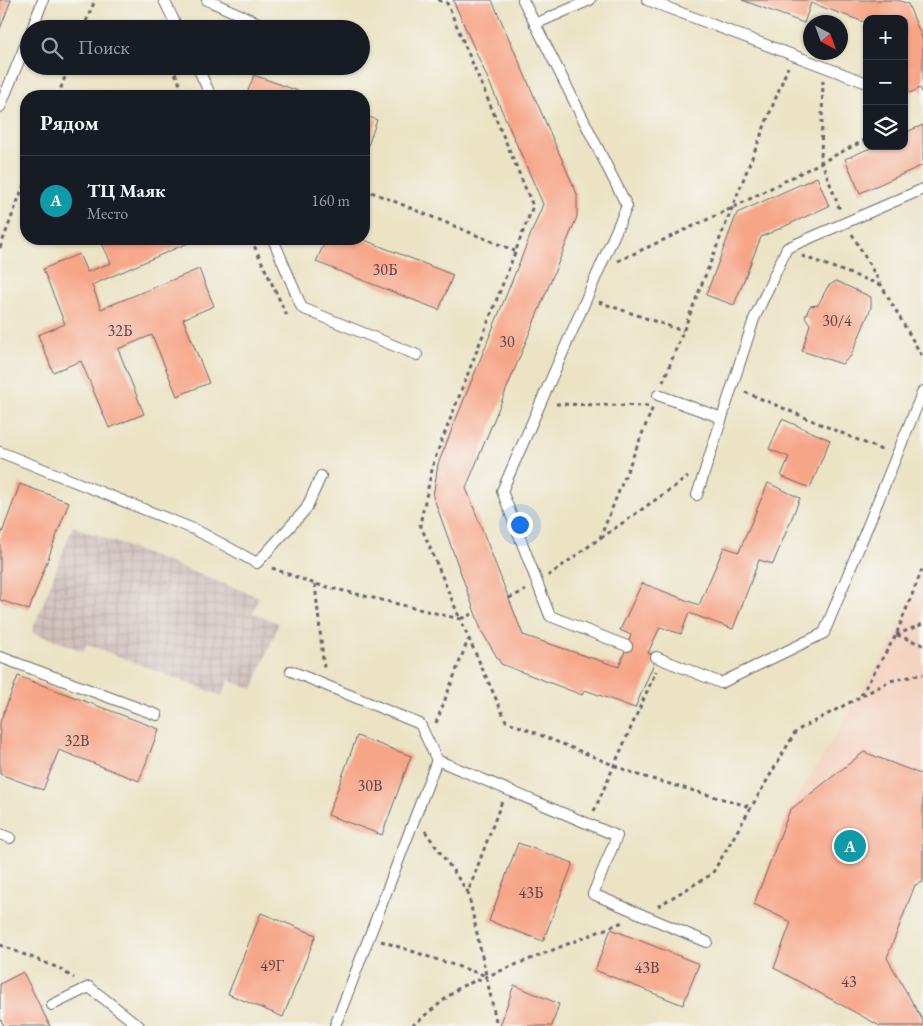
<!DOCTYPE html>
<html lang="ru">
<meta charset="utf-8">
<style>
body{margin:0;font-family:"EB Garamond",serif;background:#20242c;color:#f1f3f6}
.controls{position:absolute;right:15px;top:15px;display:grid;overflow:hidden;border-radius:10px;box-shadow:0 1px 4px #0004}
.controls button{width:45px;height:45px;display:grid;place-items:center;padding:0;border:0;border-bottom:1px solid #363941;background:#171b24;color:#f1f3f6;font:25px sans-serif}
.compass{position:absolute;left:803px;top:15px;width:45px;height:45px;border-radius:50%;background:#171b24;box-shadow:0 1px 4px #0004;rotate:139deg}
.you{position:absolute;left:519px;top:524px;width:18px;height:18px;margin:-12px;border:4px solid #fff;border-radius:50%;background:#1a73e8;box-shadow:0 0 0 8px #1a73e833}
.badge{display:grid;place-items:center;width:32px;height:32px;border-radius:50%;background:#c8321e;color:#fff;font-size:16px;font-weight:700}
.pin{position:absolute;translate:-50% -50%;border:2px solid #fff;box-shadow:0 1px 5px #0006}
.list{margin:0;padding:0;list-style:none}
h2{display:flex;justify-content:space-between;align-items:center;height:65px;margin:0;padding:0 20px;font-size:21px}
h2 small{font-size:16px;font-weight:400;color:#9ea1a6}
.list li{display:grid;grid-template-columns:32px 1fr auto;gap:15px;align-items:center;box-sizing:border-box;height:90px;padding:0 20px;border-top:1px solid #363941}
.list b{display:block;font-size:19px;white-space:nowrap}
.list p{margin:0;font-size:16px;white-space:nowrap;color:#9ea1a6}
.list em{font-size:16px;font-style:normal;color:#9ea1a6}
.icon{flex:none;width:28px;height:28px;fill:none;stroke:currentColor;stroke-width:2;stroke-linecap:round;stroke-linejoin:round}
.map{position:relative;flex:none;width:923px;height:1026px;overflow:hidden}
.search{position:absolute;background:#171b24;box-shadow:0 1px 4px #0004;left:20px;top:20px;width:350px;height:55px;display:flex;align-items:center;gap:12px;box-sizing:border-box;padding:0 18px;border-radius:28px;color:#9ea1a6;font-size:19px}
.panel{position:absolute;background:#171b24;box-shadow:0 1px 4px #0004;left:20px;top:90px;width:350px;height:155px;border-radius:20px}
.map>svg:first-child{display:block}
.built{fill:#f4d3c0}
.industrial{fill:url(#industrial-grid)}
.building{fill:#f7a587}
.lines{fill:none;stroke-linecap:round;stroke-linejoin:round}
.service-casing{stroke:#68666b;stroke-width:12}
.path{stroke:#68666b;stroke-width:3;stroke-dasharray:4 4;stroke-linecap:butt}
.service{stroke:#fff;stroke-width:10}
.labels{text-anchor:middle;dominant-baseline:central;stroke-width:4;stroke-linejoin:round;paint-order:stroke}
.number-label{font-size:16px;fill:#57434e}
</style>
<div class="map">
<svg width="923" height="1026" viewBox="0 0 923 1026">
<defs>
<pattern id="industrial-grid" width="8" height="8" patternUnits="userSpaceOnUse" patternTransform="scale(1.25)"><rect width="8" height="8" fill="#d0c0bc"/><path d="M0 4h8M4 0v8" fill="none" stroke="#b2a5a2"/></pattern>
</defs>
<rect width="100%" height="100%" fill="#f6f6f2"/>
<filter id="ink" filterUnits="userSpaceOnUse"><feTurbulence type="fractalNoise" baseFrequency=".02" numOctaves="2"/><feDisplacementMap in="SourceGraphic" scale="10" xChannelSelector="R" yChannelSelector="G"/><feConvolveMatrix kernelMatrix="1 2 1 2 8 2 1 2 1" color-interpolation-filters="sRGB"/></filter>
<filter id="wash" filterUnits="userSpaceOnUse"><feTurbulence type="fractalNoise" baseFrequency=".0096" numOctaves="4" result="noise"/><feDisplacementMap in="SourceGraphic" scale="20" xChannelSelector="R" yChannelSelector="G"/><feGaussianBlur stdDeviation="1.12" result="paint"/><feColorMatrix in="noise" values="0 0 0 0 0 0 0 0 0 0 0 0 0 0 0 0 0 1.4 0 .05"/><feComposite in="paint" operator="in"/></filter>
<g filter="url(#wash)">
<rect width="100%" height="100%" fill="#ebe3c4"/>
<path class="built" d="M923 567V882L915 885 887 958 791 922 754 904 790 810 896 635Z"/>
<path class="industrial" d="M73 526 259 597 253 613 279 623 253 689 228 680 222 696 86 644 83 651 32 632Z"/>
<g id="blocks">
<g class="building">
<path d="M0 0H11L0 29Z"/>
<path d="M453 0H492L577 194V217L466 488 523 635 619 667 631 635 620 630 642 583 699 605 724 547 739 552 768 483 800 498 773 564 759 560 733 629 689 613 681 634 660 627 648 653 657 656 635 708 585 690 582 695 501 664 482 632 433 496 438 464 543 204Z"/>
<path d="M742 0H898L908 4 923 40V94L920 88 910 93 904 79V19H867V23L811 3 804 23Z"/>
<path d="M254 75 312 96H246Z"/>
<path d="M364 115 377 120 364 157Z"/>
<path d="M923 125V165L860 193 845 159 875 146H904V133Z"/>
<path d="M817 177 829 206 761 237 734 305 706 295 737 213Z"/>
<path d="M100 239H197L92 285 101 309 199 269 214 306 183 319 209 383 177 396 152 335 118 349 144 414 109 428 81 361 53 372 38 335 65 324 43 269 79 254 87 272 111 263Z"/>
<path d="M326 239H362L453 275 439 310 316 262Z"/>
<path d="M836 281 871 297V308L851 356 842 364 802 351 810 324 805 317 810 306 818 305 828 286Z"/>
<path d="M782 419 830 440 810 488 781 476 789 457 769 449Z"/>
<path d="M20 484 69 502 29 610 0 600V538Z"/>
<path d="M18 676 159 729 139 781 59 750 43 790 0 774V722Z"/>
<path d="M357 736 411 756 382 835 328 815Z"/>
<path d="M864 752 923 775V882L915 885 887 958 923 1021V1026H880L774 968 791 922 754 904 790 810Z"/>
<path d="M518 843 573 863 543 941 489 921Z"/>
<path d="M261 913 316 935 283 1017 228 994Z"/>
<path d="M611 929 699 964 683 1005 595 970Z"/>
<path d="M23 972 50 1026H4L0 1018V984Z"/>
<path d="M514 985 559 1004 552 1026H500Z"/>
</g>
</g>
</g>
<g filter="url(#ink)">
<use href="#blocks" fill-opacity="0" stroke="#68666b" stroke-width="1"/>
<g class="lines">
<defs>
<g id="service">
<path d="M164 0 178 29"/>
<path d="M207 0 272 29"/>
<path d="M523 0 627 206 502 491 550 616 627 646"/>
<path d="M647 0 867 83"/>
<path d="M535 24 590 0"/>
<path d="M32 29 43 0"/>
<path d="M197 66 211 96"/>
<path d="M0 107 29 36"/>
<path d="M273 239 302 308 417 355"/>
<path d="M658 395 722 418"/>
<path d="M0 452 196 530 257 563 306 509 321 476"/>
<path d="M697 495 754 319 787 248 923 189"/>
<path d="M0 657 157 715"/>
<path d="M656 657 721 683 824 633 923 391"/>
<path d="M291 671 420 724 437 760 617 836 593 894 707 942"/>
<path d="M0 834 10 838"/>
<path d="M52 1005 89 987 139 1026"/>
<path d="M335 1026 437 760"/>
</g>
</defs>
<use href="#service" class="service-casing"/>
<g class="path">
<path d="M438 0 447 3 533 206 434 461 420 524 460 619 475 613"/>
<path d="M85 24 97 29"/>
<path d="M83 29 95 0"/>
<path d="M172 66 185 96"/>
<path d="M823 80 821 160 840 210"/>
<path d="M58 96 69 66"/>
<path d="M364 189 515 251"/>
<path d="M852 234 923 358"/>
<path d="M251 239 288 318"/>
<path d="M0 248 26 179"/>
<path d="M802 256 881 285"/>
<path d="M618 261 730 209 867 139"/>
<path d="M599 302 683 331"/>
<path d="M663 382 788 67"/>
<path d="M745 392 884 451"/>
<path d="M556 404 650 406"/>
<path d="M601 538 688 477"/>
<path d="M272 568 315 584 460 619 506 721 638 775 751 807"/>
<path d="M548 576 600 538 653 407"/>
<path d="M315 584 324 668"/>
<path d="M509 598 526 590"/>
<path d="M896 635 923 624"/>
<path d="M897 635 923 645"/>
<path d="M861 695 896 635 923 567"/>
<path d="M436 723 468 640"/>
<path d="M594 811 656 671"/>
<path d="M425 831 468 892"/>
<path d="M658 906 712 874 796 731 890 681 923 674"/>
<path d="M381 941 487 976"/>
<path d="M0 945 56 967 74 978"/>
<path d="M496 1021 468 892 502 801"/>
<path d="M412 1026 460 987 623 922"/>
</g>
<use href="#service" class="service"/>
</g>
</g>
<g class="labels">
<g class="number-label">
<text x="385" y="269">30Б</text>
<text x="837" y="320">30/4</text>
<text x="120" y="330">32Б</text>
<text x="507" y="341">30</text>
<text x="77" y="740">32В</text>
<text x="370" y="785">30В</text>
<text x="531" y="892">43Б</text>
<text x="272" y="965">49Г</text>
<text x="647" y="967">43В</text>
<text x="849" y="981">43</text>
</g>
</g>
</svg>
<div class="controls">
<button>+</button>
<button>−</button>
<button><svg class="icon" aria-label="layers" viewBox="0 0 24 24"><path d="M12 4l9 5-9 5-9-5zM3 14l9 5 9-5"/></svg></button>
</div>
<svg class="compass" viewBox="-18 -18 36 36"><path d="M0-13l5 13h-10z" fill="#e53935"/><path d="M0 13l5-13h-10z" fill="#9ea1a6"/></svg>
<div class="you"></div>
<div class="pin badge" style="left:850px;top:846px;background:#0f9aa8">A</div>
<div class="search"><svg class="icon" aria-label="search" viewBox="0 0 24 24"><circle cx="10" cy="10" r="6"/><path d="M15 15l6 6"/></svg>Поиск</div>
<section class="panel">
<h2>Рядом<small></small></h2>
<ul class="list">
<li><span class="badge" style="background:#0f9aa8">A</span><div><b>ТЦ Маяк</b><p>Место</p></div><em>160 m</em></li>
</ul>
</section>
</div>
